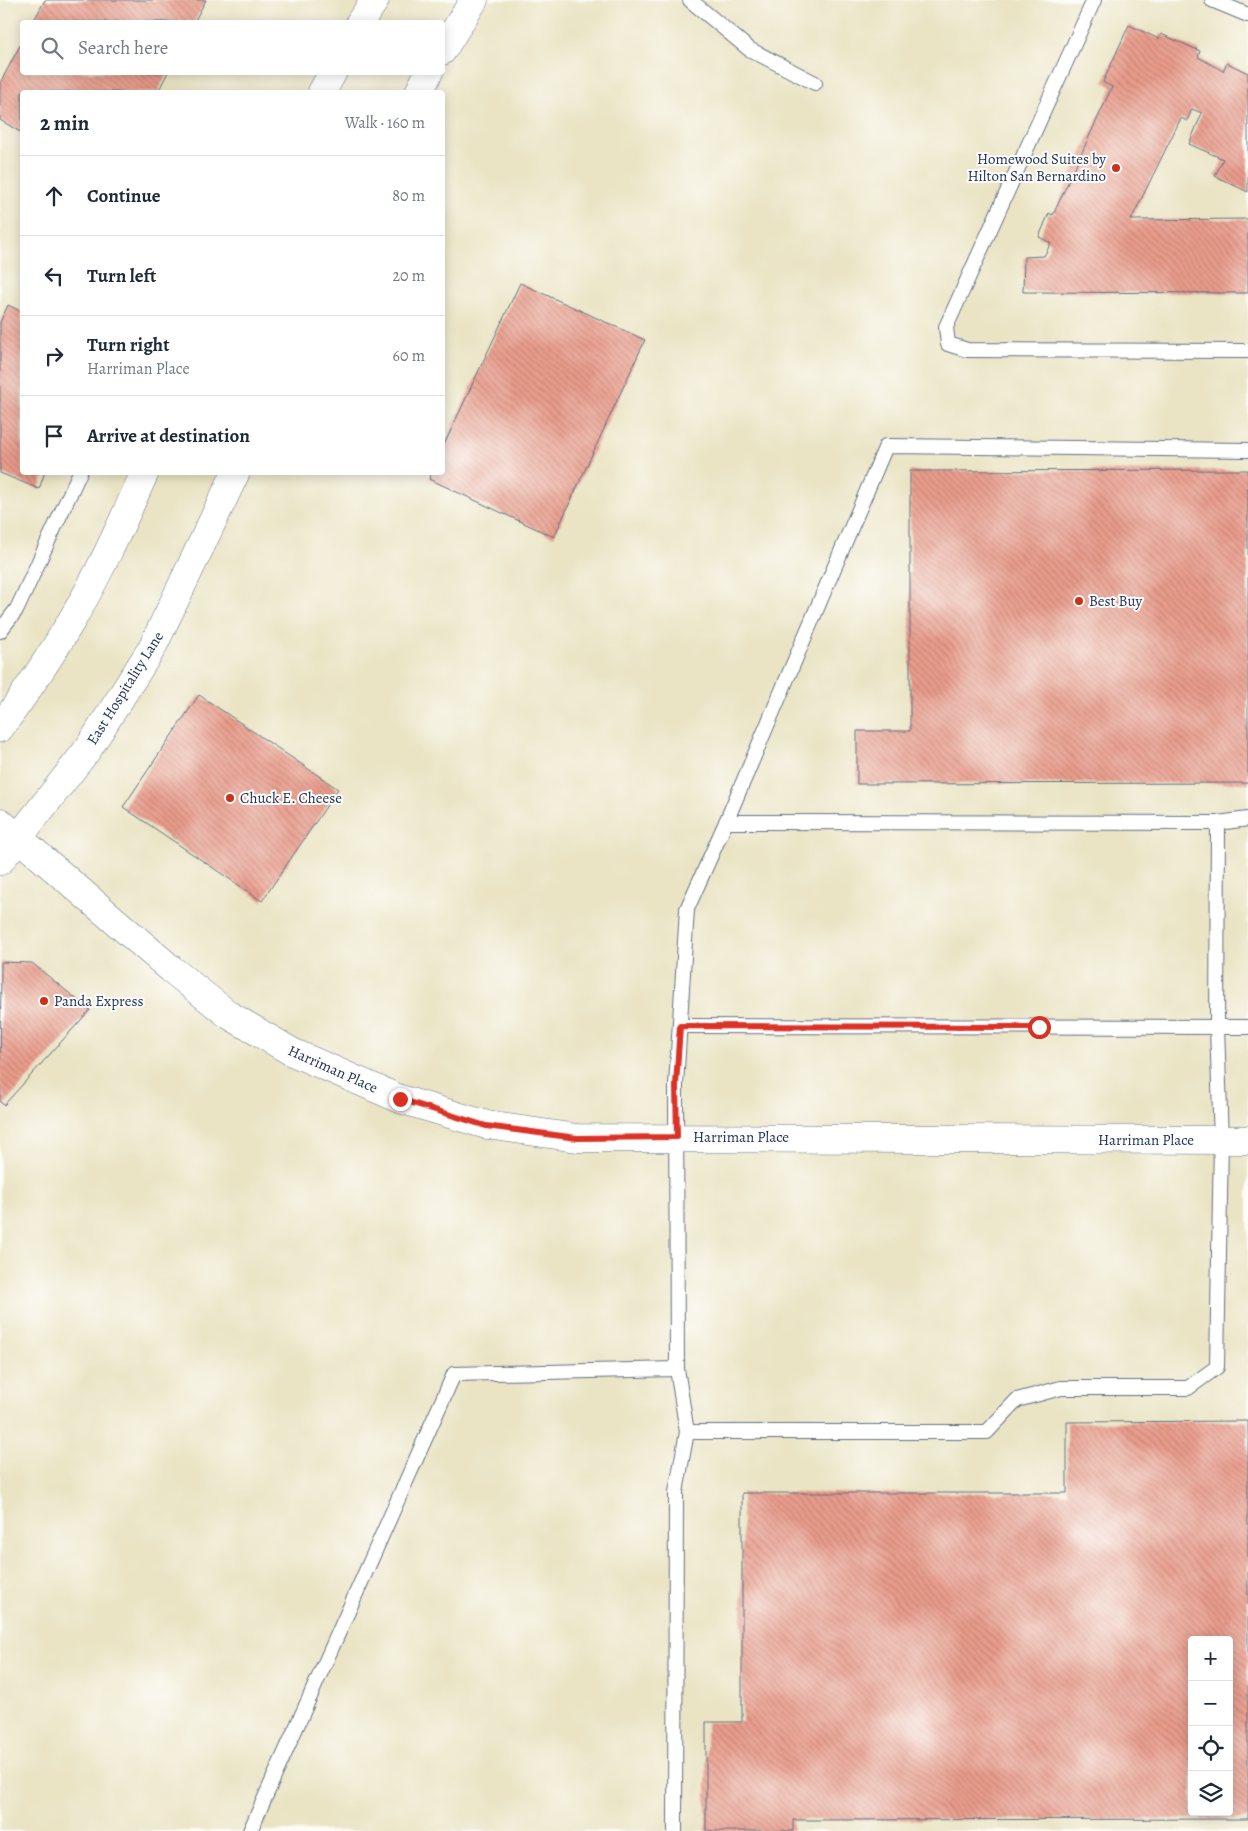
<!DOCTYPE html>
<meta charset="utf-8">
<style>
body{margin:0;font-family:Alegreya,serif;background:#f6f6f7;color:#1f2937}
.controls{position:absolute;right:15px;bottom:15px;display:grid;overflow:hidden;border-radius:5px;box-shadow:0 2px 12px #0003}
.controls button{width:45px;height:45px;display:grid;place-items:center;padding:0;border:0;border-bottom:1px solid #e0e1e3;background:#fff;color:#1f2937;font:25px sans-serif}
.stop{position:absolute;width:15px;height:15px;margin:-11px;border:4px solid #d93025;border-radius:50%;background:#fff}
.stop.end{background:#d93025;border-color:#fff;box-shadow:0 1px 5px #0008}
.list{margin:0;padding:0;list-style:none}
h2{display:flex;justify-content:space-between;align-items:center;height:65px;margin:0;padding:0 20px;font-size:21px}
h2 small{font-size:16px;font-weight:400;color:#747a83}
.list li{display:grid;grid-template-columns:32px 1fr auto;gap:15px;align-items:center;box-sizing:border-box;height:80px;padding:0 20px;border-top:1px solid #e0e1e3}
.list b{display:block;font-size:19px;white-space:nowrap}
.list p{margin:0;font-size:16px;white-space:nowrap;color:#747a83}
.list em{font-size:16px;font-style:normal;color:#747a83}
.icon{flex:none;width:28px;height:28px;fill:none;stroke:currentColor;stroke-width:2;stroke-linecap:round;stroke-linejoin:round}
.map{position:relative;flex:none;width:1248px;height:1831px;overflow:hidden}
.search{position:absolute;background:#fff;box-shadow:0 2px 12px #0003;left:20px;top:20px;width:425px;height:55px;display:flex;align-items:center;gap:12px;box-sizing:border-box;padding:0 18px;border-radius:5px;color:#747a83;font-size:19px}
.panel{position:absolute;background:#fff;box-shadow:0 2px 12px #0003;left:20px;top:90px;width:425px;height:385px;border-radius:5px}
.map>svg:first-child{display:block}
.building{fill:url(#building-back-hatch);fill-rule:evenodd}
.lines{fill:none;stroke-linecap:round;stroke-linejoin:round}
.service-casing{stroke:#636e82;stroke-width:16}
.tertiary-casing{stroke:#636e82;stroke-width:29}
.secondary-casing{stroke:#636e82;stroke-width:29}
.service{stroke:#fff;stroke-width:14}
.tertiary{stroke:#fff;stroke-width:28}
.secondary{stroke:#fff;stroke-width:28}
.route{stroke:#d93025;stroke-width:6}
.poi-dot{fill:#c8321e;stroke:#fdfcf7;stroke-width:2}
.labels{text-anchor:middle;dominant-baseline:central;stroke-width:4;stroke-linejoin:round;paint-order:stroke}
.poi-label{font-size:15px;fill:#1b2f5e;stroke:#fdfcf7;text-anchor:start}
.street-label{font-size:15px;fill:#1b2f5e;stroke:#fdfcf7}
</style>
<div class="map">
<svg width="1248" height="1831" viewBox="0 0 1248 1831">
<defs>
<pattern id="building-back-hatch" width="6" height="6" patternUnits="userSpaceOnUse" patternTransform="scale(1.25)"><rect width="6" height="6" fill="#ea9c8b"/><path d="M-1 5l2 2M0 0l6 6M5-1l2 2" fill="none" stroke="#bd8075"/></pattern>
</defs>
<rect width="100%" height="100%" fill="#fdfcf7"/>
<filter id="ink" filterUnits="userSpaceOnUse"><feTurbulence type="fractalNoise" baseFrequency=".02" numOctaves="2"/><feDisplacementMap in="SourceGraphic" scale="10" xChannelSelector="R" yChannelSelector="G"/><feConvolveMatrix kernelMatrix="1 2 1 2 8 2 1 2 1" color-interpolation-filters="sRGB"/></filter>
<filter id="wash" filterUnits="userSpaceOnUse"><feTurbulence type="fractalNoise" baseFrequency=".0096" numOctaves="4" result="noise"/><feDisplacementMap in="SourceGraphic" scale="20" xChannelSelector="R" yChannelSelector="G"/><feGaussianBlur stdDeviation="1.12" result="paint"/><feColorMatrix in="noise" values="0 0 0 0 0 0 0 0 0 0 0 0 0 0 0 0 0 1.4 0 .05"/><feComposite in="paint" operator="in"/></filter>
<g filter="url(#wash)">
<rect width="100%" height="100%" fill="#eae4c5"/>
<g id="blocks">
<g class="building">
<path d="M45 0H206L194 22H33Z"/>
<path d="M1129 25 1159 39 1161 34 1200 51 1198 57 1223 71 1227 63 1248 73V192L1215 176 1223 159 1189 144 1202 113 1192 109 1187 121 1181 118 1131 220 1248 219V293L1023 292 1024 257 1044 256 1051 243 1039 237 1049 213 1053 215 1112 87 1103 82Z"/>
<path d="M22 42V72H168L158 92H22V133L0 120V83Z"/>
<path d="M520 283 645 340 554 537 429 479 432 472H442V449Z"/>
<path d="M8 305 22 312V472H45L39 489 0 473V322Z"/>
<path d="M1248 470V783L857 784V731H910V471Z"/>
<path d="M199 695 338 789 262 901 123 807Z"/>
<path d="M1 962 32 963 90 1010 4 1105 0 1102Z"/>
<path d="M1248 1421V1819L793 1820V1831H706V1722H742V1493H1067V1422ZM1192 1640H1229V1812H1192Z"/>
</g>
</g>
</g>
<g filter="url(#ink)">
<use href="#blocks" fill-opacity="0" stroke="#636e82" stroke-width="1"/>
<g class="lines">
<defs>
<g id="service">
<path d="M690 0 749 49 815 83"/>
<path d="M1094 0 946 327 948 344 967 350 1248 351"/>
<path d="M1212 0 1248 15"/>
<path d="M0 631 17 609 80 472"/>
<path d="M726 822 1218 823 1217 1028 1221 1140 1217 1367 1188 1388H1061L1017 1400 987 1432H687L677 1369 676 1085 687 909Z"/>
<path d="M726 822 886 446 1248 450"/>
<path d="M1218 823 1248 819"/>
<path d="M680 1026 1248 1027"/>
<path d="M250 1831 454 1374 677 1369"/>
<path d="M675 1831 676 1492 687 1432"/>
</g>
<path id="tertiary" d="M0 822 171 969 229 1015 292 1052 400 1099 487 1125 577 1138 1248 1140"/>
<g id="secondary">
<path d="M360 22 375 0"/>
<path d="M442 51 474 0"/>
<path d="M322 92 333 72"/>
<path d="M419 92 429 72"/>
<path d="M0 728C25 694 49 659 70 623 99 575 122 523 145 472"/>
<path d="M0 861 88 749 152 648 236 472"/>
</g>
</defs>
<use href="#service" class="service-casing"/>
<use href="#tertiary" class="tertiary-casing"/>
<use href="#secondary" class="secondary-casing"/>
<use href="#service" class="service"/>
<use href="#tertiary" class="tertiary"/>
<use href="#secondary" class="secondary"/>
</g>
</g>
<g class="lines" filter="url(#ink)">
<path class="route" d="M400 1099 486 1126 577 1138 677 1137 676 1085 680 1026 1039 1027"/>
</g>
<g class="poi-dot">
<circle cx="1116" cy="168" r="5"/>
<circle cx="1079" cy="601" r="5"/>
<circle cx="230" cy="798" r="5"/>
<circle cx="44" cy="1001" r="5"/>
</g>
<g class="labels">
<g class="poi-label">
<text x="1106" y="159" text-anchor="end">Homewood Suites by<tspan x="1106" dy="17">Hilton San Bernardino</tspan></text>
<text x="1089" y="601">Best Buy</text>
<text x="240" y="798">Chuck E. Cheese</text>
<text x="54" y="1001">Panda Express</text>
</g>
<g class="street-label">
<text transform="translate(125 688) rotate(-58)">East Hospitality Lane</text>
<text transform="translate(333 1069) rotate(24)">Harriman Place</text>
<text x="741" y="1137">Harriman Place</text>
<text x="1146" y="1140">Harriman Place</text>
</g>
</g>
</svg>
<div class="controls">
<button>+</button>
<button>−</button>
<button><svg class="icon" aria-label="locate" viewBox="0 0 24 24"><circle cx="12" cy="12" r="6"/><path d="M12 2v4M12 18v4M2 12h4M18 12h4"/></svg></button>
<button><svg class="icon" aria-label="layers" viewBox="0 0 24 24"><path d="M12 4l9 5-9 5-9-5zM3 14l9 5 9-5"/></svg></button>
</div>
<div class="stop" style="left:1039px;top:1027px"></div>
<div class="stop end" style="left:400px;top:1099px"></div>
<div class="search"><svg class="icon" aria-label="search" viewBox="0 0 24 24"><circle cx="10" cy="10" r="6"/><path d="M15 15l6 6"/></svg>Search here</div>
<section class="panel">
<h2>2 min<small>Walk · 160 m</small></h2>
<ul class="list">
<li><svg class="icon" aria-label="ahead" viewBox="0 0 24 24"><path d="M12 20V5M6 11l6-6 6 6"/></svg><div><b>Continue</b></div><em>80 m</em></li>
<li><svg class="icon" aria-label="left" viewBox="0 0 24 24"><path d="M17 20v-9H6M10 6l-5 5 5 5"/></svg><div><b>Turn left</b></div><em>20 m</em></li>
<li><svg class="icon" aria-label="right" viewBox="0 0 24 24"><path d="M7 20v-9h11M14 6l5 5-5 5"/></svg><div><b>Turn right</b><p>Harriman Place</p></div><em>60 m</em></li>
<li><svg class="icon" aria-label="arrive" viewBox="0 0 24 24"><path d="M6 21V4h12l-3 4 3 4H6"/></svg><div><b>Arrive at destination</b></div></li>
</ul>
</section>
</div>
